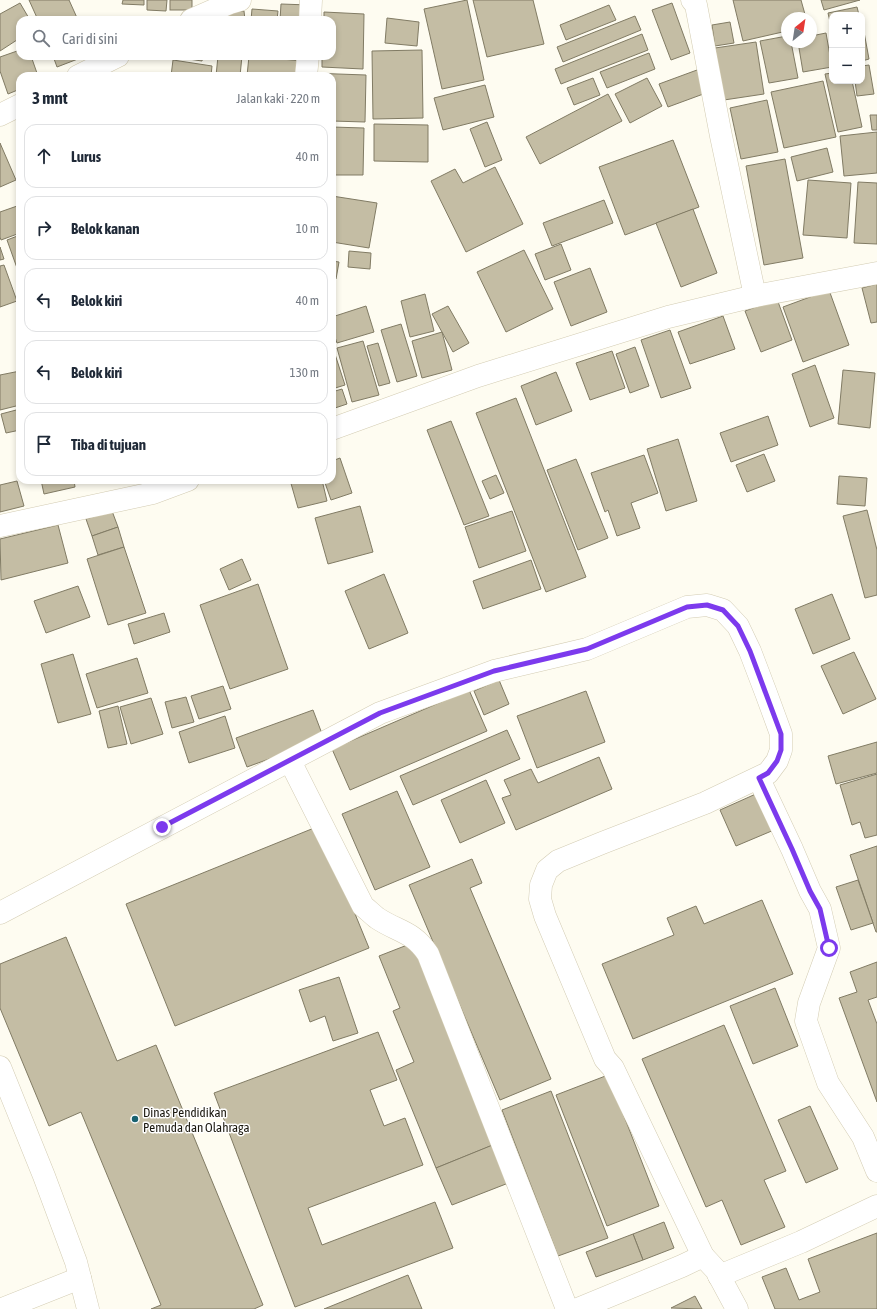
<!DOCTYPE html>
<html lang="id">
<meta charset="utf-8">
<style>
body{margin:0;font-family:"Asap Condensed",sans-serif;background:#f6f6f7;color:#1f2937}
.controls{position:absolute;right:12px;top:12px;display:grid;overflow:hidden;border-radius:8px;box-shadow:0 2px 6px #0003}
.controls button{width:36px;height:36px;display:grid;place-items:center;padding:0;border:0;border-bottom:1px solid #e0e1e3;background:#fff;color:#1f2937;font:20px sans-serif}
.compass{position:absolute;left:781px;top:12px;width:36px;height:36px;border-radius:50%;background:#fff;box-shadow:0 2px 6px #0003;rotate:30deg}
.stop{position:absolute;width:12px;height:12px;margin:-9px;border:3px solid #7c3aed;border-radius:50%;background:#fff}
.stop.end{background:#7c3aed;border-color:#fff;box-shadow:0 1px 4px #0008}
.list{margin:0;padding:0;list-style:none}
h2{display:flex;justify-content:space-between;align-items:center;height:52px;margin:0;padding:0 16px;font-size:17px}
h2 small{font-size:13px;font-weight:400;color:#747a83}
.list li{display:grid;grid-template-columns:26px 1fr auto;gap:12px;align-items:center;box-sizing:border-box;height:64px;margin:0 8px 8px;padding:0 8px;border:1px solid #e0e1e3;border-radius:12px}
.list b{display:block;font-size:15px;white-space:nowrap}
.list em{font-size:13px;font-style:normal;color:#747a83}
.icon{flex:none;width:22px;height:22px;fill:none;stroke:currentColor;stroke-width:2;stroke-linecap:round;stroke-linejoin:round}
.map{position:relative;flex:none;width:877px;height:1309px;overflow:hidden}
.search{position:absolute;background:#fff;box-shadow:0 2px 6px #0003;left:16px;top:16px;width:320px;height:44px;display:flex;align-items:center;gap:10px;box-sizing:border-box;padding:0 14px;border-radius:12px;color:#747a83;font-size:15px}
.panel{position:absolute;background:#fff;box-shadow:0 2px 6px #0003;left:16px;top:72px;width:320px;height:412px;border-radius:12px}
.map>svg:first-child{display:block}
.building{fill:#c4bda4;stroke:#817b64}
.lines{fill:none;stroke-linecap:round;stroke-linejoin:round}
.minor-casing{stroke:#d3ccb3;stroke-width:23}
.minor{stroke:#fff;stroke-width:22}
.route{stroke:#7c3aed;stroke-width:5}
.poi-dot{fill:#196270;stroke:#fff;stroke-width:1.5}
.labels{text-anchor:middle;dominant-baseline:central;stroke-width:3;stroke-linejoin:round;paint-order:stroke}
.poi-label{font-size:13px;fill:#1a170e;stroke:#fff;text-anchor:start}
</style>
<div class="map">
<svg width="877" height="1309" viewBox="0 0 877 1309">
<rect width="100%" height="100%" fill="#fefcf1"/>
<g class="building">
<path d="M29 0H69L78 20H38Z"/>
<path d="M123 0H144V5L122 4Z"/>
<path d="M147 0H167L166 11 147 10Z"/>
<rect x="170" y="0" width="22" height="10"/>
<path d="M467 0 484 80 442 89 424 9Z"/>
<path d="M473 0H533L544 44 487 57Z"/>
<path d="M733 0H801L806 18H787V31L743 41Z"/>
<path d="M821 0H860L824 10Z"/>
<path d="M20 3 30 20H20V38L0 51V14Z"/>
<path d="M672 3 690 53 671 60 652 10Z"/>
<path d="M281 4 309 5V20H280Z"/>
<path d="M609 5 616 20 566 40 560 25Z"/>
<path d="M857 7 859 15H832V31L828 13Z"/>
<path d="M252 9 278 11 277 20H251Z"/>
<path d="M244 11 245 20H225L224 12Z"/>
<path d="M324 12 364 14 363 69 322 67V56H332V20H324Z"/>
<path d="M635 16 641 30 563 62 557 47Z"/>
<path d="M387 18 419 22 417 46 385 43Z"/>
<path d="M730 22 734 43 715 46 712 25Z"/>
<path d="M862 32H864L869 59 862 61Z"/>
<path d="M826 33 832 67 803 72 798 42H811V36Z"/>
<path d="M642 34 648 50 561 84 555 69Z"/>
<path d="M787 36V42H791L798 78 769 83 760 41Z"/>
<path d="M756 42 764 94 724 100 715 48Z"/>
<path d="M20 50V56H31L38 76H20V89L8 94 0 71V57Z"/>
<path d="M422 50 423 118 373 119 372 51Z"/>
<path d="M649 53 655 69 607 88 600 72Z"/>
<path d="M53 56H82L83 57 57 67Z"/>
<path d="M175 56H203L202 61 175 57Z"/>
<path d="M218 56H242L240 76H216Z"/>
<path d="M249 56 303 61 302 76H247Z"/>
<path d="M173 60 212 66 211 76H171Z"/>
<path d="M869 65 874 94 857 96 855 81H862V66Z"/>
<path d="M697 70 706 93 668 107 659 84Z"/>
<path d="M310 73 366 75 365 122 332 121V76H310Z"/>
<path d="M832 73V81H852L862 127 838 132 825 74Z"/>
<path d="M593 78 600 95 574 105 567 88Z"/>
<path d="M647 78 662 106 630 123 615 94Z"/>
<path d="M823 81 836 137 784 148 771 92Z"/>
<path d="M485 85 494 117 443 130 434 98Z"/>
<path d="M608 94 622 121 540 164 526 137Z"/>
<path d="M767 100 778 152 741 159 730 108Z"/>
<path d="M870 115H877V130H872Z"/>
<path d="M487 122 502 160 485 167 470 129Z"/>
<path d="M374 124 428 125V162L374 161Z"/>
<path d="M332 127 364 128 363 175H332Z"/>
<path d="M877 132V173L844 176 840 136Z"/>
<path d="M673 140 699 207 625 235 599 167Z"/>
<path d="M0 143 16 180 0 187Z"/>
<path d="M827 148 833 172 797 181 791 157Z"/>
<path d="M785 159 803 258 764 265 746 166Z"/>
<path d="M495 167 523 224 466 252 431 181 455 169 463 183Z"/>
<path d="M808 180 851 183 847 238 803 235Z"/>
<path d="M858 182 877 183V244L854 243Z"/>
<path d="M332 196 377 203 369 248 332 242Z"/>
<path d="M604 200 613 223 552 246 543 223Z"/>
<path d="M20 205V233L1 240 0 237V212Z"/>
<path d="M693 209 717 273 681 287 656 223Z"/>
<path d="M20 235V267L17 268 7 240Z"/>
<path d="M561 244 571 270 545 280 535 254Z"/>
<path d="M0 247 4 259 0 260Z"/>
<path d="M524 250 553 309 506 332 477 272Z"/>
<path d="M349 251 371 253 370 269 348 267Z"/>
<path d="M332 261 339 262 336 279H332Z"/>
<path d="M4 265 17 301 0 307V266Z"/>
<path d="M590 268 607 312 571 326 554 282Z"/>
<path d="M877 284V322L871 323 862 288Z"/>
<path d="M829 290 849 345 803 362 783 307Z"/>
<path d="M425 294 434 331 410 337 401 301Z"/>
<path d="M777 299 792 340 761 352 745 311Z"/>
<path d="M366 306 374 332 337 343 332 328V317Z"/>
<path d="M448 306 469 343 453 352 432 314Z"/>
<path d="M723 316 735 349 690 364 678 332Z"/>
<path d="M401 324 417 376 397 382 381 330Z"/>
<path d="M670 330 691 388 661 398 641 340Z"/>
<path d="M442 332 452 370 422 378 412 341Z"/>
<path d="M363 341 379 395 352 402 337 348Z"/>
<path d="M378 343 390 383 379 386 367 346Z"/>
<path d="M332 345 345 385 332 389Z"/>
<path d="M635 347 649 386 630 393 616 354Z"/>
<path d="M612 351 625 388 590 400 576 363Z"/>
<path d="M815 365 834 418 810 427 792 374Z"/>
<path d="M843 370 875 373 870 428 838 424Z"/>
<path d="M20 371V405L0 410V375Z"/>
<path d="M556 372 572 411 536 425 521 386Z"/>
<path d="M342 389 347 404 332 409V392Z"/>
<path d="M516 398 586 577 546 592 476 413Z"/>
<path d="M20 409V430L6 433 1 414Z"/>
<path d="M768 416 778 445 731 462 720 433Z"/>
<path d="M451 421 489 516 464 525 427 430Z"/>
<path d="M678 439 697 501 666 511 647 449Z"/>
<path d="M764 454 775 481 747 492 736 465Z"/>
<path d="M644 455 658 493 631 503 640 528 617 536 608 510 605 512 591 473Z"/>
<path d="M340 458 352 493 331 500 324 480H332V461Z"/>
<path d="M576 459 608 538 578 550 547 470Z"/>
<path d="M496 475 504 493 490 499 482 481Z"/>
<path d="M839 476 867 478 865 506 837 504Z"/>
<path d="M41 480H74L75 487 44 494Z"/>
<path d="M290 480H322L327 501 298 508Z"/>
<path d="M17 481 24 506 0 512V485Z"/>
<path d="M360 506 373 552 328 564 315 518Z"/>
<path d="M867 510 877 550V595L865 598 843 516Z"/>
<path d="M112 511 118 527 92 536 86 519Z"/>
<path d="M512 511 526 551 479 568 465 527Z"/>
<path d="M58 525 68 563 1 580 0 539Z"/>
<path d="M118 527 124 547 98 555 92 536Z"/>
<path d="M124 547 146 613 108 625 87 559Z"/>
<path d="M242 559 251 580 229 590 220 569Z"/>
<path d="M531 560 541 589 483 609 473 581Z"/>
<path d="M384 574 408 633 369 649 345 591Z"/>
<path d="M258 584 288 669 230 689 200 605Z"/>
<path d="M78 586 90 617 46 633 34 601Z"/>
<path d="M832 594 850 639 813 654 795 609Z"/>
<path d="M164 613 170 632 134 644 128 624Z"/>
<path d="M854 652 876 699 843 714 821 666Z"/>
<path d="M73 654 91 714 58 723 41 664Z"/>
<path d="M137 658 148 693 97 708 86 674Z"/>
<path d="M499 680 509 704 484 715 474 691Z"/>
<path d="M223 686 231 709 199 719 191 696Z"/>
<path d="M469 690 487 731 350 790 332 749Z"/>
<path d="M586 691 605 742 537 768 517 716Z"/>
<path d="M186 697 194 722 172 728 165 702Z"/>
<path d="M151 698 163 734 131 744 120 707Z"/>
<path d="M118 706 127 744 108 748 99 711Z"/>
<path d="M313 710 324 739 247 767 236 738Z"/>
<path d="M225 716 235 748 189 763 179 732Z"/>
<path d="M507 730 520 759 413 805 400 776Z"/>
<path d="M877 742V773L836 784 828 756Z"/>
<path d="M599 757 612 789 516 830 502 798 511 795 504 780 531 769 538 783Z"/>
<path d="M877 774V835L865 838 860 822 852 825 840 785Z"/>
<path d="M486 780 505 823 460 843 441 800Z"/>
<path d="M397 791 430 867 375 890 342 814Z"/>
<path d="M758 793 774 830 736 846 720 810Z"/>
<path d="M319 826 369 948 175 1026 126 904Z"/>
<path d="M877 846V932H876L850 855Z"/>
<path d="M472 859 482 883 470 888 551 1079 500 1100 409 885Z"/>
<path d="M858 880 873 923 851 930 836 887Z"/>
<path d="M762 900 793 974 633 1039 602 964 674 935 667 918 696 906 704 924Z"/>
<path d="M66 937 117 1061 156 1045 263 1305 254 1309H151L161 1305 81 1112 49 1126 0 1008V964Z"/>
<path d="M415 942 498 1143 436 1168 396 1070 414 1062 393 1011 400 1008 379 956Z"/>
<path d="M877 962V997L868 1000 877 1024V1102L839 998 857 992 850 972Z"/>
<path d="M339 977 358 1033 333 1041 325 1016 310 1022 299 990Z"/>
<path d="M775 988 798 1046 753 1064 730 1006Z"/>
<path d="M724 1025 786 1171 764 1180 785 1227 741 1245 722 1200 706 1207 642 1059Z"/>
<path d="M378 1032 397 1080 370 1090 384 1126 405 1118 423 1165 308 1208 322 1245 435 1202 453 1248 295 1307 214 1093Z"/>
<path d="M608 1075 659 1206 607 1226 556 1095Z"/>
<path d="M551 1091 608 1238 558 1256 502 1110Z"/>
<path d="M810 1106 838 1169 806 1183 778 1120Z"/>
<path d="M495 1144 511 1182 452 1205 436 1168Z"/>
<path d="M664 1222 674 1248 643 1260 633 1234Z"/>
<path d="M877 1233V1309H775L762 1277 786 1268 799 1300 820 1292 808 1259Z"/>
<path d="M633 1234 643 1260 596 1277 586 1252Z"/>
<path d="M408 1275 422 1309H324Z"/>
<path d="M695 1296 702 1309 671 1308Z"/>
</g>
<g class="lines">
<defs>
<g id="minor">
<path d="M692 0 696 5 721 136 755 296"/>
<path d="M191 20 230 3 240 0"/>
<path d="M310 20 311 0"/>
<path d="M78 76 118 56"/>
<path d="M306 76 308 56"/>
<path d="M0 115 20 105"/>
<path d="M332 429 478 376 668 317 755 296 877 273"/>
<path d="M0 526 153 493 188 480"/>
<path d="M290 761 363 906C368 910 372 914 377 918 398 932 413 931 428 954L567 1309"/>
<path d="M759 779 792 849 810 891 820 909 829 948 809 1003 806 1021 828 1083 863 1137 877 1171"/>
<path d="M0 913 380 713 494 671 587 649 687 607 707 605 723 610 738 626 750 651 766 693 781 734V750L777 761 768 773 705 803 602 843 558 861 547 870 541 885 540 899 545 916 605 1059 613 1068 703 1256 716 1270 737 1309"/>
<path d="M0 1067 44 1176 76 1262 88 1309"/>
<path d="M719 1276 801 1242 877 1206"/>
<path d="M2 1309 80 1278"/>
<path d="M578 1309 682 1266 703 1256"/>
</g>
</defs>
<use href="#minor" class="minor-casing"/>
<use href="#minor" class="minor"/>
</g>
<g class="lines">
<path class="route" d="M162 827 380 713 494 671 587 649 687 607 707 605 723 610 738 626 750 651 781 734V750L777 761 768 773 759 778 792 849 810 891 820 909 829 948"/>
</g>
<circle class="poi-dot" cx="135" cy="1119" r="4"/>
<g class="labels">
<g class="poi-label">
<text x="143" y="1112">Dinas Pendidikan<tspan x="143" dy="15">Pemuda dan Olahraga</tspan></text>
</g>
</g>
</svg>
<div class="controls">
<button>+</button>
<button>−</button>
</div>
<svg class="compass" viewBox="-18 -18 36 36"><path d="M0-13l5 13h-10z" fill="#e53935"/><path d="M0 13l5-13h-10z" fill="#747a83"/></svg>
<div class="stop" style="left:829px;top:948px"></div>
<div class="stop end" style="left:162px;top:827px"></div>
<div class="search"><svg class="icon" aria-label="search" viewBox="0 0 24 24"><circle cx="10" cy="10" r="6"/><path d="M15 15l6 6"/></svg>Cari di sini</div>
<section class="panel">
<h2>3 mnt<small>Jalan kaki · 220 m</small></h2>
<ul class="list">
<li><svg class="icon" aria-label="ahead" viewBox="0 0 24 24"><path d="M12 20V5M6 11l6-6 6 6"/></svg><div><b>Lurus</b></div><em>40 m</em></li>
<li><svg class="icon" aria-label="right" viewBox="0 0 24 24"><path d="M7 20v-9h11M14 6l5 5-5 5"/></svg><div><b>Belok kanan</b></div><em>10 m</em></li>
<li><svg class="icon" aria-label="left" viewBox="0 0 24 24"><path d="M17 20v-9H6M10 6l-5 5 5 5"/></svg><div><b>Belok kiri</b></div><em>40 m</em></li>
<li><svg class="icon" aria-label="left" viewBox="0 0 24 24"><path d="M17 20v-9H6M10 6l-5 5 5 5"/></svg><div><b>Belok kiri</b></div><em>130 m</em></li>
<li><svg class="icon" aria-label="arrive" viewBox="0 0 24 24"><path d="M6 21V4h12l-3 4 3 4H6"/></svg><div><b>Tiba di tujuan</b></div></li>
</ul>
</section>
</div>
